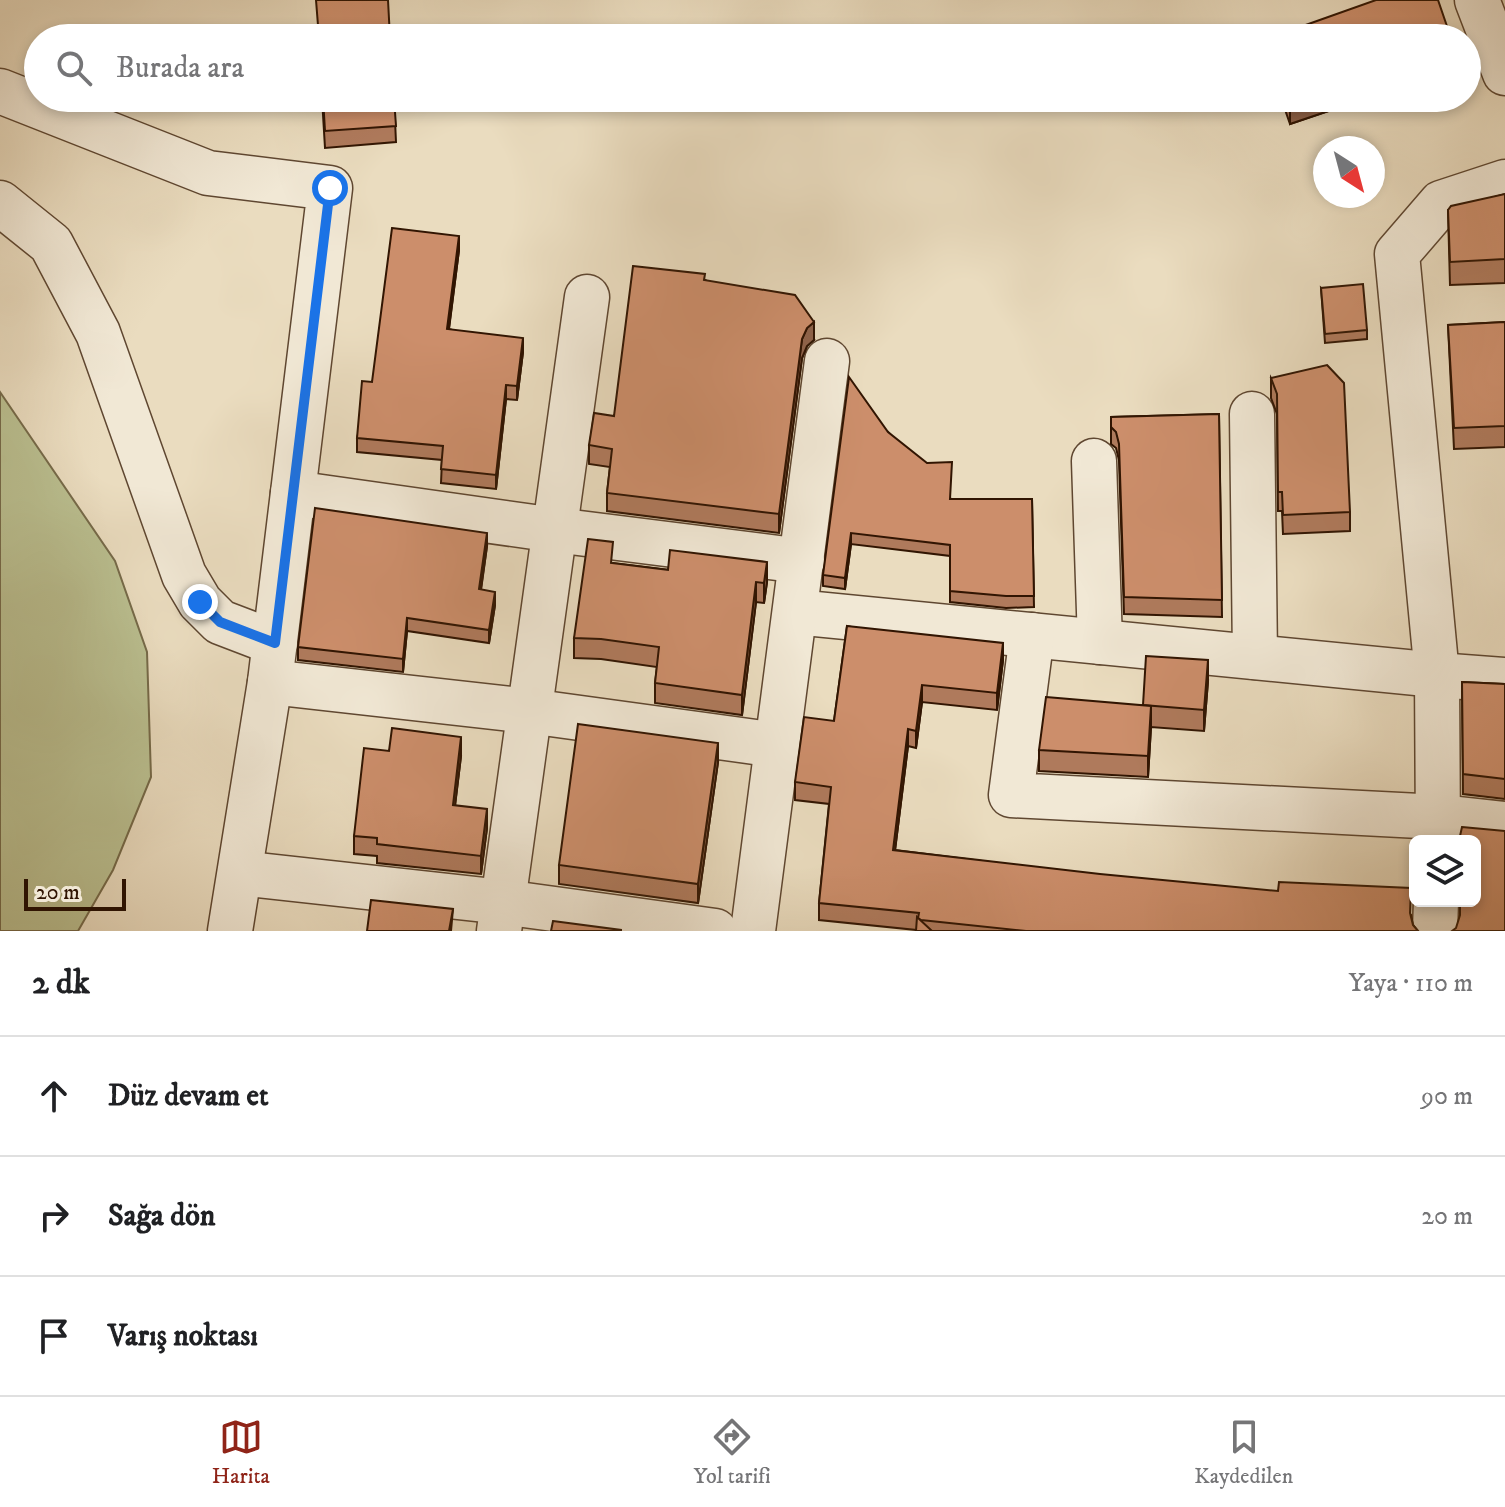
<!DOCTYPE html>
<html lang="tr">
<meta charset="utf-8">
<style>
body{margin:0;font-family:"IM FELL DW Pica",serif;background:#f6f6f6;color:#202124}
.controls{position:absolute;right:24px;bottom:24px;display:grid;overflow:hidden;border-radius:12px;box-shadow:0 4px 12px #0003}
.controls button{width:72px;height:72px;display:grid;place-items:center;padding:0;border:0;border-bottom:2px solid #e0e0e0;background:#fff;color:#202124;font:40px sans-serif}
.compass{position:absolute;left:1313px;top:136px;width:72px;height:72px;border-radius:50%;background:#fff;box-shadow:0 4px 12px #0003;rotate:144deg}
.scale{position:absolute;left:24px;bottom:20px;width:102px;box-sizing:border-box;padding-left:8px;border:4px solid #311502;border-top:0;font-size:22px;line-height:28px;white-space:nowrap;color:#311502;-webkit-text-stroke:6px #f1e8d5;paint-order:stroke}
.stop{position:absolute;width:24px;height:24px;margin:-18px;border:6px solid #1a73e8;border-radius:50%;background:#fff}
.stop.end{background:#1a73e8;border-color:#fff;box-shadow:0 2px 8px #0008}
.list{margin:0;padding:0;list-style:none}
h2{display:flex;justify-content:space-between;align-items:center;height:104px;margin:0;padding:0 32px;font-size:34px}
h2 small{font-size:26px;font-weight:400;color:#757577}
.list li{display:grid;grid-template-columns:52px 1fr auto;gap:24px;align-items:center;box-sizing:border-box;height:120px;padding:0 32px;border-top:2px solid #e0e0e0}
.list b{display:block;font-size:30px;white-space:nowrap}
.list em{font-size:26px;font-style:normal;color:#757577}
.icon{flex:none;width:44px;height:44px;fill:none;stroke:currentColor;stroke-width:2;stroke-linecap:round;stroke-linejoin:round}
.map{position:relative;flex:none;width:1505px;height:931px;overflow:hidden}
.search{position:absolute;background:#fff;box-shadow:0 4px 12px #0003;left:24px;right:24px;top:24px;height:88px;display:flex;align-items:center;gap:20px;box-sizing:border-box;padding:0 28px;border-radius:44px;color:#757577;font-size:30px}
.sheet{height:464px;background:#fff}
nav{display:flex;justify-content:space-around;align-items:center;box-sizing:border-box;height:112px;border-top:2px solid #e0e0e0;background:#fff;font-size:22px;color:#757577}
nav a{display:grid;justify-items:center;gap:4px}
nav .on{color:#8f2418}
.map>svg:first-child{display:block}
.green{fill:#babf90;stroke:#766a49;stroke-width:2}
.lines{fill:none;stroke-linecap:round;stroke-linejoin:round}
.minor-casing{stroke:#5f4731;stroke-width:47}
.minor{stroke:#f1e8d5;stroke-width:44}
.wall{fill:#af7a5c;stroke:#311502;stroke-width:2}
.shaded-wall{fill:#8f634b;stroke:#311502;stroke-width:2}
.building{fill:#cc8e6b;stroke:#311502;stroke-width:2}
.route{stroke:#1a73e8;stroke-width:10}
</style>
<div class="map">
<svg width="1505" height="931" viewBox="0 0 1505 931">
<rect width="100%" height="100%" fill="#eadcbf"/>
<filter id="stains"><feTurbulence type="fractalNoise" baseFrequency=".0025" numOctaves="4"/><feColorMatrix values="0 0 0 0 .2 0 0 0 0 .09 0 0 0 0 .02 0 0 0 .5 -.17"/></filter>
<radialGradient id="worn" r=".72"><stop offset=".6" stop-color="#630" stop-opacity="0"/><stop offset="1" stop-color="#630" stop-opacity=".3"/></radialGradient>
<path class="green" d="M0 392 115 561 147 652 151 777 113 870 78 931H0Z"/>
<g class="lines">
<defs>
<g id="minor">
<path d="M1477 0 1505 73"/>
<path d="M0 91 208 173 330 188 270 682 230 931"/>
<path d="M0 203 51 244 98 333 184 575 200 602 220 622 275 643"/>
<path d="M1252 414 1255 657"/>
<path d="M1094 461 1100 642"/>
<path d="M293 493 555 530 802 561"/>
<path d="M795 612 1437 675 1505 680"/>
<path d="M1032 635 1011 795 1439 817 1505 824"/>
<path d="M270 682 529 711 777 745"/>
<path d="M1438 841 1437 675 1397 254 1441 203 1505 182"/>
<path d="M240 873 503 902 715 931"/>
<path d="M499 931 587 297"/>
<path d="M753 931 827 361"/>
<path d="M1435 931 1436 901"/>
</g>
</defs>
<use href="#minor" class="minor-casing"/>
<use href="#minor" class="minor"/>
</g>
<g class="wall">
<path d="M322 98H394L396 142 325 148Z"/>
<path d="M1281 98H1367L1290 124Z"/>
<path d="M1505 194V283L1450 285 1448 210Z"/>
<path d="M459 250 449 329 523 352 517 400 506 399 496 489 441 483 442 460 357 452V438L372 382Z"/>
<path d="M705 280 814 340 807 346 802 358 779 533 607 511V493L610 467 589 464V445L614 416Z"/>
<path d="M1321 288 1367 330V339L1325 343Z"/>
<path d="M1505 322V447L1454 449 1448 325Z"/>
<path d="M1271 378 1350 512V531L1283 534 1282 511H1278L1277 414 1271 398Z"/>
<path d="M1219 414 1222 617 1124 614 1119 460 1116 448 1111 444V417Z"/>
<path d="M888 432 951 499H1032L1034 607 1006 608 950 602V556L851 544 845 589 823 586V575Z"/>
<path d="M487 546 481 590 495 605 489 643 407 631 403 672 298 660V647Z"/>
<path d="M613 563 767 582 764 603 756 602 742 715 655 703V683L657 667 601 659 574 658V638Z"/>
<path d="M847 626 1003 660 997 710 922 702 916 748 908 746 895 850 1411 915 1413 925 1418 931H916V930L819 920V903L829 804 795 800V782L834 721Z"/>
<path d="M1208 681 1204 731 1151 727 1148 777 1039 771V750L1143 705Z"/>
<path d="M1462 682 1505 684V799L1463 794Z"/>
<path d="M389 751 461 756 455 805 487 828 481 874 377 863V856L354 854V836Z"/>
<path d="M718 762 698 903 559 884V865Z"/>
</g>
<g class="shaded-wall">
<path d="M1290 98H1367L1290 124Z"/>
<path d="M1397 98H1420L1397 106Z"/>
<path d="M459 236V250L447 343V329Z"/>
<path d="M814 322V340L807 346 802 358 779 533V514L802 339 807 328Z"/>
<path d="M523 338V352L517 400V386Z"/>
<path d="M506 385V399L496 489V475Z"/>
<path d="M487 533V546L479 602V589Z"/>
<path d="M851 533V544L845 589V578Z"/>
<path d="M767 562V582L764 603V583Z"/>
<path d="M756 582V602L742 715V695Z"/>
<path d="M495 592V605L489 643V630Z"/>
<path d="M407 618V631L403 672V659Z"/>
<path d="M1003 643V660L997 710V693Z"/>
<path d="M1208 660V681L1204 731V710Z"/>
<path d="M922 685V702L916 748V731Z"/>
<path d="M1151 706V727L1148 777V756Z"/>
<path d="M908 729V746L893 867V850Z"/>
<path d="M461 737V756L453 823V805Z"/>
<path d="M718 743V762L698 903V884Z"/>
<path d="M487 809V828L481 874V856Z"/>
<path d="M453 909 451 931H449Z"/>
</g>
<g class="building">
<path d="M316 0H388L390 38H319Z"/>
<path d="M1376 0H1438L1451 38H1269Z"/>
<path d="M323 98H394L396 126 325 131Z"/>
<path d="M1505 194V259L1450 262 1448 210 1451 206Z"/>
<path d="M392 228 459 236 447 329 523 338 517 386 506 385 496 475 441 469 443 446 357 438 362 381 372 382Z"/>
<path d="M633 266 705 274 704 280 795 295 814 322 807 328 802 339 779 514 607 493 612 449 589 445 594 413 614 416Z"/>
<path d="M1363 284 1367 330 1325 334 1321 288Z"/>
<path d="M1505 322V426L1454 428 1448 325Z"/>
<path d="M1327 365 1344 383 1350 512 1283 515 1282 492H1278L1277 394 1271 378Z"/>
<path d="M849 377 888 432 927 463 952 462 950 499H1032L1034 596H1006L950 591V545L851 533 845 578 823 575Z"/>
<path d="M1219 414 1222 600 1124 597 1119 444 1116 432 1111 427V417Z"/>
<path d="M315 508 487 533 479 589 495 592 489 630 407 618 403 659 298 647Z"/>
<path d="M588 539 613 542 611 563 668 570 670 550 767 562 764 583 756 582 742 695 655 683 659 647 601 639 574 638Z"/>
<path d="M847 626 1003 643 997 693 922 685 916 731 908 729 893 850 1100 874 1278 891 1279 882 1411 888 1410 913 1413 925 1418 931H1026L921 920 918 918 919 913 819 903 831 787 795 782 804 717 834 721Z"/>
<path d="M1146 656 1208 660 1204 710 1143 705Z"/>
<path d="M1462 682 1505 684V779L1463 774Z"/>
<path d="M1046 697 1151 706 1148 756 1039 750Z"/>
<path d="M578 724 718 743 698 884 559 865Z"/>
<path d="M392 728 461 737 453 805 487 809 481 856 377 844V838L354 836 364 748 389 751Z"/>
<path d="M1462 827 1505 831V931H1452L1456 928 1460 915V901H1475V841H1456L1460 836Z"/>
<path d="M371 900 453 909 449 931H367Z"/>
<path d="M917 917 932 931H916Z"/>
<path d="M553 921 621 930V931H551Z"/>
</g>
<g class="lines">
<path class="route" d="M200 602 220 622 275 643 330 188"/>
</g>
<rect width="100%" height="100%" filter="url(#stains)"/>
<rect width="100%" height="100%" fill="url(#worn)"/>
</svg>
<div class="controls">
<button><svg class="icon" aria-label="layers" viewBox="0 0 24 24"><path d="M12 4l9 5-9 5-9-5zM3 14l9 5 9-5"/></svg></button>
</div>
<svg class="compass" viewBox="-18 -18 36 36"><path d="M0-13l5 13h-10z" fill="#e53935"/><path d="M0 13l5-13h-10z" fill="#757577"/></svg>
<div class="scale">20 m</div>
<div class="stop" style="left:330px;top:188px"></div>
<div class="stop end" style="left:200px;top:602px"></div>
<div class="search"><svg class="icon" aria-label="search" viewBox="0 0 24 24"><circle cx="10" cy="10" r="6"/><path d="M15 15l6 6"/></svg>Burada ara</div>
</div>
<section class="sheet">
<h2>2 dk<small>Yaya · 110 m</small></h2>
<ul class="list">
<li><svg class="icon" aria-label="ahead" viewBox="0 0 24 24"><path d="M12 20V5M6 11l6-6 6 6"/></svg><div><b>Düz devam et</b></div><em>90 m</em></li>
<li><svg class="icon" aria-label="right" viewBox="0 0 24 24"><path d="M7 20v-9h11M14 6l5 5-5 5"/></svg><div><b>Sağa dön</b></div><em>20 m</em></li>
<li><svg class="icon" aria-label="arrive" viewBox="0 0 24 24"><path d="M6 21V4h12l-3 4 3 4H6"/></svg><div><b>Varış noktası</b></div></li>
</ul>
</section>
<nav>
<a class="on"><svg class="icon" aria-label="map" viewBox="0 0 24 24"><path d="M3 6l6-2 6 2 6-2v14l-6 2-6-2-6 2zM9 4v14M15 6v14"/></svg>Harita</a>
<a><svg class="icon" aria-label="directions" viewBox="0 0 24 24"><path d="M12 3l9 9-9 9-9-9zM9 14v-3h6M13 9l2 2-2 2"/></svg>Yol tarifi</a>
<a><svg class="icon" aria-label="saved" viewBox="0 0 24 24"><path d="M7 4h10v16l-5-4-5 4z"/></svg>Kaydedilen</a>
</nav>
